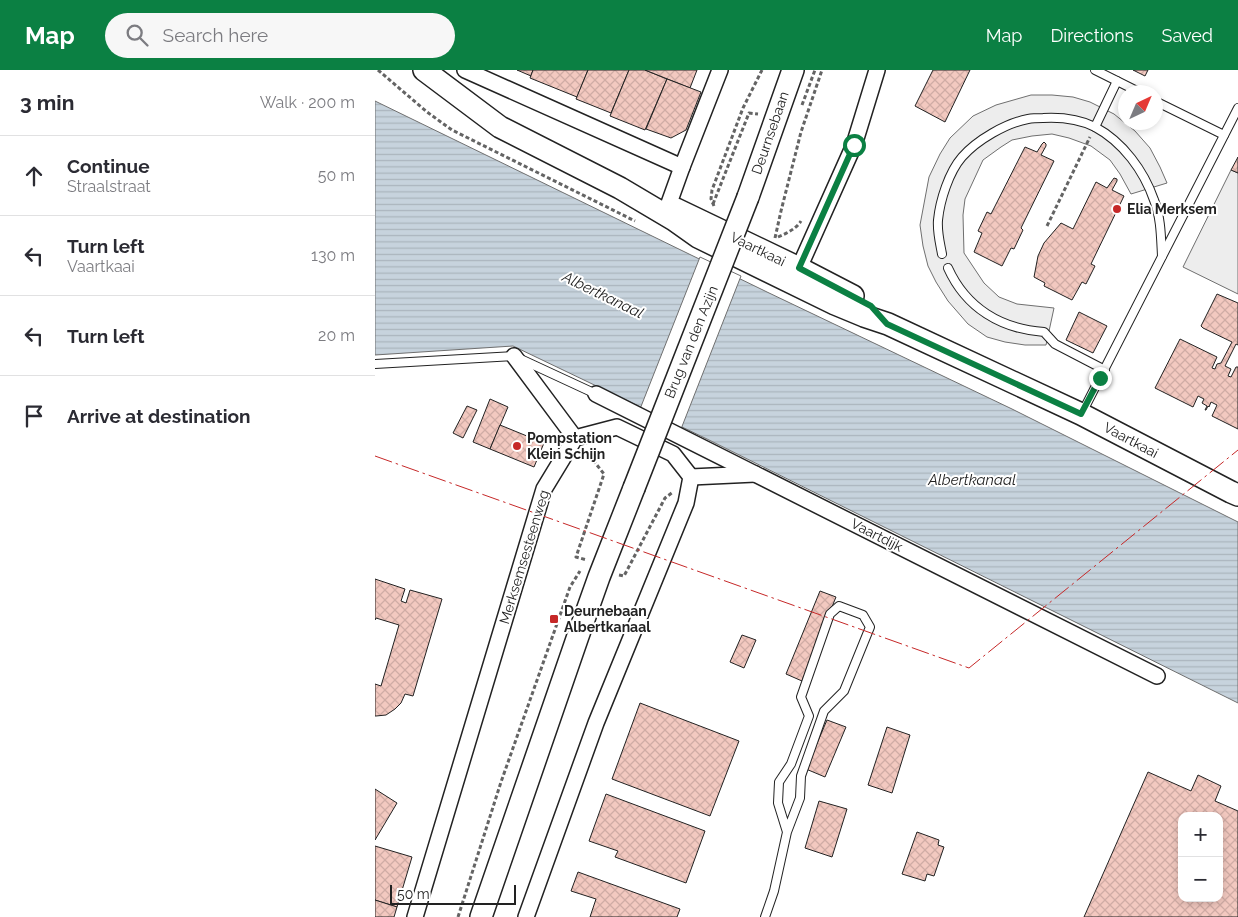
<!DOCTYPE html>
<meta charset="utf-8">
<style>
body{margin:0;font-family:Raleway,sans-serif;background:#f7f7f7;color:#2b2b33}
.controls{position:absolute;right:15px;bottom:15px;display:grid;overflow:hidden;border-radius:10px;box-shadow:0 2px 8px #0003}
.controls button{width:45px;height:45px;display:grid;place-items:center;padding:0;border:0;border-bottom:1px solid #e1e1e2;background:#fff;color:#2b2b33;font:25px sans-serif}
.compass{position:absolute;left:743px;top:15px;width:45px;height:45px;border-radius:50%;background:#fff;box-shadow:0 2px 8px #0003;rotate:44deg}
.scale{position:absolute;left:15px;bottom:12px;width:126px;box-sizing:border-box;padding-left:5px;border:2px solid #222;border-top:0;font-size:14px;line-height:18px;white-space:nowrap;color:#222;-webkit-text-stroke:4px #fff;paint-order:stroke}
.stop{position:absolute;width:15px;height:15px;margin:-11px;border:4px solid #0b8043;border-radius:50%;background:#fff}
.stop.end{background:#0b8043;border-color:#fff;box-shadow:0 1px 5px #0008}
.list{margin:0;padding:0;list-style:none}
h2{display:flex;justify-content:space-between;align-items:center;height:65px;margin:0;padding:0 20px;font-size:21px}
h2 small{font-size:16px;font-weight:400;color:#7c7c81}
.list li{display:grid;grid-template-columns:32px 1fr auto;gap:15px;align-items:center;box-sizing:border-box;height:80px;padding:0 20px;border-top:1px solid #e1e1e2}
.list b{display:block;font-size:19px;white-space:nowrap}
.list p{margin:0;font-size:16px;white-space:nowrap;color:#7c7c81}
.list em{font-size:16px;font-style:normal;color:#7c7c81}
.icon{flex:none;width:28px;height:28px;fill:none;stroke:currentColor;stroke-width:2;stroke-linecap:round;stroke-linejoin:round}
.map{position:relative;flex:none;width:863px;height:847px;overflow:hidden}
header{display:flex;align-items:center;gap:30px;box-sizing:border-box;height:70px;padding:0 25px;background:#0b8043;color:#fff}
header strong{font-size:24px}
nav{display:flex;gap:28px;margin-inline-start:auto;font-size:18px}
.search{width:350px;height:45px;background:#f7f7f7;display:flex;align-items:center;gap:12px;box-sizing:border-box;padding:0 18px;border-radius:28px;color:#7c7c81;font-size:19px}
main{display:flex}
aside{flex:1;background:#fff}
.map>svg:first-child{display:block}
.parking{fill:#ededed;stroke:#6f6f6f}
.water{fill:url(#water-rules);stroke:#6f6f6f}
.pier{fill:#fff;stroke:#6f6f6f}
.building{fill:url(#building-cross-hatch);stroke:#222;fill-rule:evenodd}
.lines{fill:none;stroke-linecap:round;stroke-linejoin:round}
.lane-casing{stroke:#222;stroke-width:10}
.street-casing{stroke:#222;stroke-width:18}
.secondary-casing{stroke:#222;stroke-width:24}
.path{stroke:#646464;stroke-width:3;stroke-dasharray:4 2.5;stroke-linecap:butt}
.lane{stroke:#fff;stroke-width:8}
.street{stroke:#fff;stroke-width:15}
.secondary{stroke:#fff;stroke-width:21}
.secondary-bridge-casing{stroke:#222;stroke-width:24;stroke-linecap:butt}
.secondary-bridge{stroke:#fff;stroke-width:21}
.power{stroke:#c62828;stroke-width:1;stroke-dasharray:18 4 2.5 4;stroke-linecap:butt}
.route{stroke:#0b8043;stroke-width:6}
.poi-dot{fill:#c62828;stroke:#fff;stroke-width:2}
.labels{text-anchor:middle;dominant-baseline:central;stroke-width:4;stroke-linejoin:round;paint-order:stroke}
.street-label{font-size:14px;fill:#222;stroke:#fff}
.poi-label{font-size:14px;font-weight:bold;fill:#222;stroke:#fff;text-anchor:start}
.water-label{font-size:15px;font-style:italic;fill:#222;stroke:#fff}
</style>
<header>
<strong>Map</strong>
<div class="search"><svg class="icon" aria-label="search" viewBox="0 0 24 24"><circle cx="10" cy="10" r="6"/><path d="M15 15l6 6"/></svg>Search here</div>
<nav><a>Map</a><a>Directions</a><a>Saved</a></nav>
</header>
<main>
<aside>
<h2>3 min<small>Walk · 200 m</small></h2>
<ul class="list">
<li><svg class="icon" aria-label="ahead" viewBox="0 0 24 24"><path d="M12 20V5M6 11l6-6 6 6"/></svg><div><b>Continue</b><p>Straalstraat</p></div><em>50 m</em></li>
<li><svg class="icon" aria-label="left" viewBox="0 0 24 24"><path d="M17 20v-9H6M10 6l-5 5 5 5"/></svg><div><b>Turn left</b><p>Vaartkaai</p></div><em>130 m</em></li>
<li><svg class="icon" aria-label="left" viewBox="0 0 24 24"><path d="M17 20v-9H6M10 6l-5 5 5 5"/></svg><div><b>Turn left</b></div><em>20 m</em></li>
<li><svg class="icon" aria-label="arrive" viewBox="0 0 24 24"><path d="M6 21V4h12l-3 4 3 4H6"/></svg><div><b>Arrive at destination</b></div></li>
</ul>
</aside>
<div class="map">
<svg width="863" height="847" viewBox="0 0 863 847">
<defs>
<pattern id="water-rules" width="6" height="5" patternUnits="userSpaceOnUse" patternTransform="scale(1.25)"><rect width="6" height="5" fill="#c7d3dd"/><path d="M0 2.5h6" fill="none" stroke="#abb5bd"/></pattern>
<pattern id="building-cross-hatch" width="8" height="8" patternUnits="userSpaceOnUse" patternTransform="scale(1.25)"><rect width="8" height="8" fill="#f3c9c0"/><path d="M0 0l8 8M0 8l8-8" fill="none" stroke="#d0aca5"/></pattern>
</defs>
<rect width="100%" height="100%" fill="#fff"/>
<g class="parking">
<path d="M656 25H677L698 27 715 32 739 44 760 61 775 78 785 97 792 113 756 124 745 104 735 90 716 76 694 68 677 64 657 66 637 70 626 77 608 90 590 129 588 145 589 183 609 213 624 227 642 234 679 238 671 275H650L630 272 612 267 593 254 573 231 561 212 553 196 548 176 545 155 554 107 565 84 575 68 598 46 621 35Z"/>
<path d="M856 100 863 103V224L808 197Z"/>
</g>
<path class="water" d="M0 31 392 222 637 339 863 452V633L332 369 138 276 0 285Z"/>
<path class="pier" d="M325 187 366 206 306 359 265 339Z"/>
<g class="building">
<path d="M142 0H158L156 6Z"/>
<path d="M158 0H213L202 27 155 8Z"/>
<path d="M213 0H254L236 43 201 29Z"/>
<path d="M254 0H270L292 9 270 60 235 46Z"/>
<path d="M270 0H322L315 18Z"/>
<path d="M558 0H595L570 52 540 36Z"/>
<path d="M758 0H773L770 6Z"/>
<path d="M292 9 326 22 311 60 296 68 271 59Z"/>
<path d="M669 72 671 74V76L666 85 679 91 646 158 648 160 639 179 636 178 627 196 599 182 607 163 603 161 612 142 616 144 650 77 662 82 667 74Z"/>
<path d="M863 87V103L856 100Z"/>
<path d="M739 108 742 109V111L737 120 749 126 716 194 720 196 711 214 707 212 697 230 669 216 670 213 659 207 663 186 669 173 686 153 698 159 721 112 732 118Z"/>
<path d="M842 224 863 233V275L861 274 850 296 856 299 853 306 856 307 861 297H863V359L837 346 842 335 836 332 834 337 833 336 831 340H830L832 336 827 333 829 329 823 326 818 337 780 318 805 269 842 287 837 298 840 299 842 294 846 293 857 272 828 258 826 256Z"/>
<path d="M704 242 732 256 718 283 691 270Z"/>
<path d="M115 329 133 337 115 379 98 372Z"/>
<path d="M92 336 102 340 88 368 78 363Z"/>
<path d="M125 355 169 373 159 397 115 379Z"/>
<path d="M0 509 30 519 26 531 31 533 35 520 67 529 38 626 30 624 26 633 20 639 11 645 1 646H0V614L6 616 24 555 1 548 0 550Z"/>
<path d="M445 521 461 527 427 611 411 604Z"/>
<path d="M367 565 381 570 369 598 355 592Z"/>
<path d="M265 633 364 671 335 746 237 709Z"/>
<path d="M452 650 471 657 450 707 431 699Z"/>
<path d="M512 657 535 665 517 723 493 715Z"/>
<path d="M773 702 816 721 823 705 846 716 840 731 863 741V847H709ZM807 746H844V828H807Z"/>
<path d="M0 719 22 733 0 770Z"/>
<path d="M231 724 330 761 311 813 240 787 243 781 214 771Z"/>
<path d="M444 731 472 739 457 787 430 778Z"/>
<path d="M542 762 564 770 563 775 569 777 559 806 552 804 550 811 527 804Z"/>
<path d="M0 776 37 787 22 837 0 830Z"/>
<path d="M203 802 305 839 302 847H215L221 829 196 821Z"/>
<path d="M0 830 22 837 19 847H0Z"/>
</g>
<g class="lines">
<defs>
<g id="lane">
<path d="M720 0 764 22"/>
<path d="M780 31 849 65"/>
<path d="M720 57 742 11"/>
<path d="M567 184C565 173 562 162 563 150 565 130 574 102 587 87 602 70 631 53 653 49 658 48 663 48 668 48 686 47 704 49 720 57 748 72 769 101 779 130 786 147 786 168 787 186"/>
<path d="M573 198C591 238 626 259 669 262L680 274 730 300"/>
<path d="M0 294 139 286 221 324"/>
<path d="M707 343 863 38"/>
<path d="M390 847 399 821 412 762 425 728 426 706 449 641 469 621 495 557 488 545 464 536 455 544 426 627 434 646 416 694 404 712 403 733 412 762"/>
</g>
<g id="street">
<path d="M90 0 307 97 345 0"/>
<path d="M293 136 307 97"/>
<path d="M420 207 479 75 502 0"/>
<path d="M139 286 200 368"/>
<path d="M221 324 782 606"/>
<path d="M316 407 380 404"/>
<path d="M40 847 169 419 200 368 242 357 298 384 316 407 311 433 221 653 151 847"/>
</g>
<g id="secondary">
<path d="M49 0 125 57 245 118 299 150 323 167 460 234 489 246 513 254 706 344 856 422 863 425"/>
<path d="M373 127 418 0"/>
<path d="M301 139 424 198 478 226"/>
<path d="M106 847 203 566 224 507 259 418"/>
</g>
</defs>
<use href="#lane" class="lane-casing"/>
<use href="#street" class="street-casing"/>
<use href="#secondary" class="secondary-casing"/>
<g class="path">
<path d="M3 0 52 42 77 60 260 151"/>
<path d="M427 35 440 0"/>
<path d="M338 134 374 43 383 44"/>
<path d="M339 136 336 129 337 120 368 38 387 0"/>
<path d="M672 156 715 67"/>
<path d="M403 167C412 163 421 159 426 151"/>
<path d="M400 168 406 141 426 62 447 0"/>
<path d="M210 380 229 404 201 487 212 490"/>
<path d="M244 505 249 506 290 428 298 422"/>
<path d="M83 847 126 712 195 517 205 501"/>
</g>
<use href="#lane" class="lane"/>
<use href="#street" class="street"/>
<use href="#secondary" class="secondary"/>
<defs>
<path id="secondary-bridge" d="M259 418 373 127"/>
</defs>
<use href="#secondary-bridge" class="secondary-bridge-casing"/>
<use href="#secondary-bridge" class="secondary-bridge"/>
<path class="power" d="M0 386 594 598 863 380"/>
</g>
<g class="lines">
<path class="route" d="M479 75 424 198 496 236 512 254 706 344 725 308"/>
</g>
<g class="poi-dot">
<circle cx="742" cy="139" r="5"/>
<circle cx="142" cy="376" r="5"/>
<rect x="174" y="544" width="10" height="10" rx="2.5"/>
</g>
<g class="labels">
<g class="street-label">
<text transform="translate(395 63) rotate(-71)">Deurnsebaan</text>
<text transform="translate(383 179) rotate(26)">Vaartkaai</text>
<text transform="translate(316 272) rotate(-68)">Brug van den Azijn</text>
<text transform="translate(756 370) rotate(28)">Vaartkaai</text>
<text transform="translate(502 465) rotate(27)">Vaartdijk</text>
<text transform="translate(149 487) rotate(-73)">Merksemsesteenweg</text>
</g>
<g class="poi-label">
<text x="752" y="139">Elia Merksem</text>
<text x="152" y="368">Pompstation<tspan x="152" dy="16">Klein Schijn</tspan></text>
<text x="189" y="541">Deurnebaan<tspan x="189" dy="16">Albertkanaal</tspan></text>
</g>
<g class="water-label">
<text transform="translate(228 225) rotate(26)">Albertkanaal</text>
<text x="597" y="410">Albertkanaal</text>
</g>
</g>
</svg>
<div class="controls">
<button>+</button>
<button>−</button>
</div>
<svg class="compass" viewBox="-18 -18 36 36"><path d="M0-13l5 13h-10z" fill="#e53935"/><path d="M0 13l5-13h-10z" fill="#7c7c81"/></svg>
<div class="scale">50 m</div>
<div class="stop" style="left:479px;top:75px"></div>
<div class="stop end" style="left:725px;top:308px"></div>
</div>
</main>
